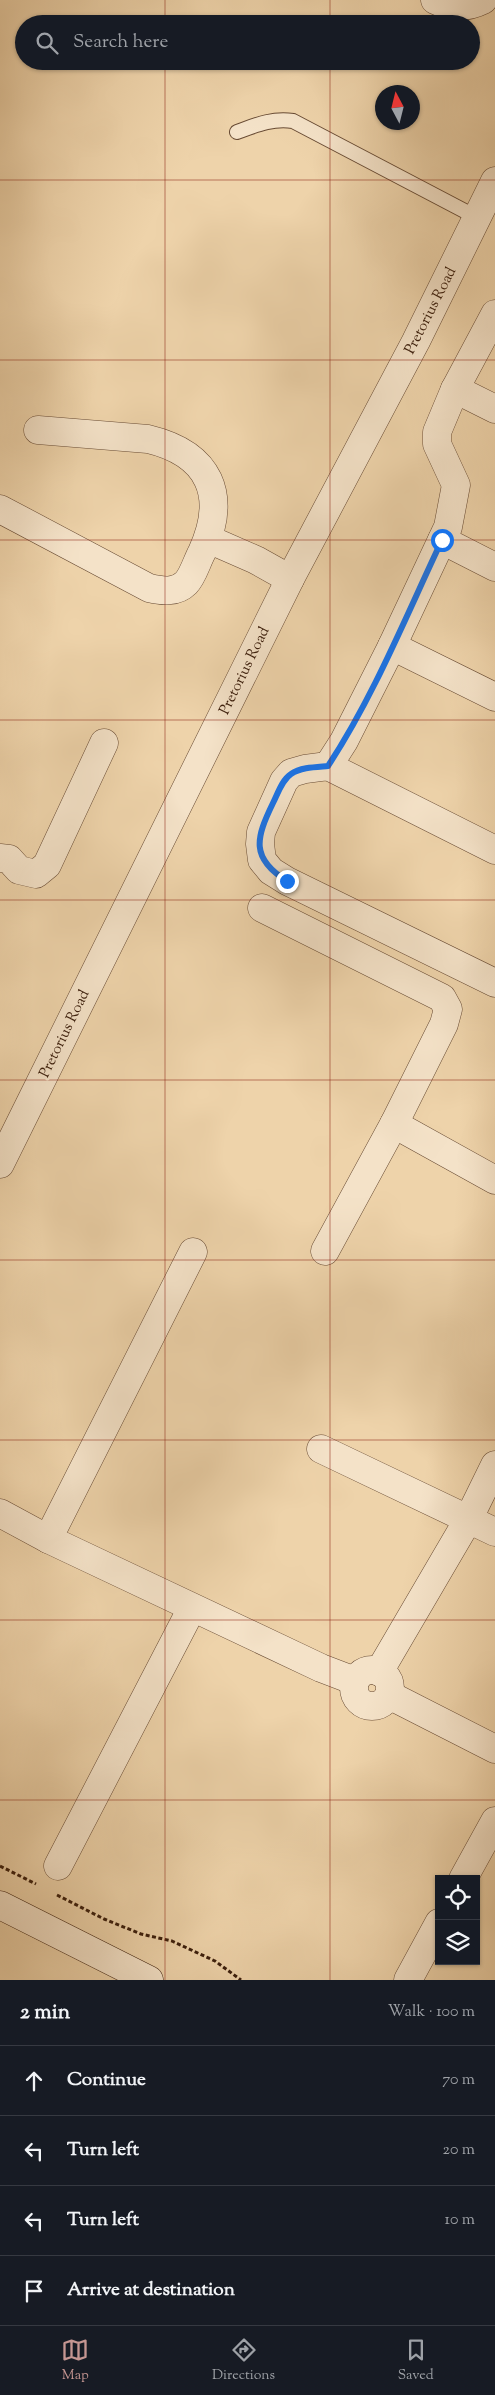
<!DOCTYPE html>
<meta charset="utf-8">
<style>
body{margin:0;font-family:"Sorts Mill Goudy",serif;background:#242831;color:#f1f3f6}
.controls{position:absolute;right:15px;bottom:15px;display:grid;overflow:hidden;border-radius:0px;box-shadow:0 1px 4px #0004}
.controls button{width:45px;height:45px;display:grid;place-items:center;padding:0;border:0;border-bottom:1px solid #363941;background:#171b24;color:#f1f3f6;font:25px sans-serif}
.compass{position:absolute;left:375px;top:85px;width:45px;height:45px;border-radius:50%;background:#171b24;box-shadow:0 1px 4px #0004;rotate:353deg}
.stop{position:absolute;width:15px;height:15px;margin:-11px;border:4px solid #1a73e8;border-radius:50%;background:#fff}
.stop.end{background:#1a73e8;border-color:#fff;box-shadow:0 1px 5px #0008}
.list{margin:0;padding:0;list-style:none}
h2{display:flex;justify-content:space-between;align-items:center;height:65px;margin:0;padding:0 20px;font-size:21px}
h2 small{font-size:16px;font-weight:400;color:#9ea1a6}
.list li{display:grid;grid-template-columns:32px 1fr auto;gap:15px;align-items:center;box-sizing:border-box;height:70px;padding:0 20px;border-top:1px solid #363941}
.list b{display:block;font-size:19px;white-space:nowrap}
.list em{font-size:16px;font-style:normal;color:#9ea1a6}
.icon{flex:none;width:28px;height:28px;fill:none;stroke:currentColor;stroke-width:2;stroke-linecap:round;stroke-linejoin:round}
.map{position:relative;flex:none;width:495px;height:1980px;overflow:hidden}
.search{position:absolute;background:#171b24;box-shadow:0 1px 4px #0004;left:15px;right:15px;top:15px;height:55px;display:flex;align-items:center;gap:12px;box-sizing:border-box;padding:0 18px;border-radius:28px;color:#9ea1a6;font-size:19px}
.sheet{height:345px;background:#171b24}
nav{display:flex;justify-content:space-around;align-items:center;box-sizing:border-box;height:70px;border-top:1px solid #363941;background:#171b24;font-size:14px;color:#9ea1a6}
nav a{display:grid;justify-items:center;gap:2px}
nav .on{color:#c59692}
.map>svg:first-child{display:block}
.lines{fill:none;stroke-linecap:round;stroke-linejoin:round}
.lane-casing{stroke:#684b34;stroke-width:16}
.street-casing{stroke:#684b34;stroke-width:29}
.secondary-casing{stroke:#3b1e0c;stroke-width:29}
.path{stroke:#3b1e0c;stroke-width:3;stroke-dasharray:4 2.5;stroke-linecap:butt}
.lane{stroke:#f4e2c8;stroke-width:14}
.street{stroke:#f4e2c8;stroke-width:28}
.secondary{stroke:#f4e2c8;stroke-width:28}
.route{stroke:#1a73e8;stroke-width:6}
.grid{fill:none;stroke:#8f2418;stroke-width:1;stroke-opacity:0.55}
.labels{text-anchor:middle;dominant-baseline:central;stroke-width:4.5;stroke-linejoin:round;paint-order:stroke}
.street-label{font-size:15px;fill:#3b1e0c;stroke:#f4e2c8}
</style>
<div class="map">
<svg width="495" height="1980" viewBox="0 0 495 1980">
<rect width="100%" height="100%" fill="#eed3aa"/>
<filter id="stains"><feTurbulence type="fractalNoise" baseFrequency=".004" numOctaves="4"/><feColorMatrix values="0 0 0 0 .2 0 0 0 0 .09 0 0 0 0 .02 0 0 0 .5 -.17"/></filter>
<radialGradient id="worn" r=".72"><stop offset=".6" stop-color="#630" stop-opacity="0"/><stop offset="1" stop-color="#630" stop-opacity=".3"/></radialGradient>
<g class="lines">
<defs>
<path id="lane" d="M237 132C256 125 272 118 293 121L478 218"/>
<g id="street">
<path d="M435 0C451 8 467 8 483 0"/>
<path d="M455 389 495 409"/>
<path d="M0 509 149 588C162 591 176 593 186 583 193 576 197 561 202 552 228 495 210 454 148 439L38 430"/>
<path d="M208 539 256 560 290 579"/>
<path d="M442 540 495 567"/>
<path d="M392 646 495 697"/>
<path d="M328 766 344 741 392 646 448 527 456 485 437 444V432L455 389 495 314"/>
<path d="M495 850 328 766 305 769 291 773 284 781 261 832 260 844 262 860 271 871 287 881 495 983"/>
<path d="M0 858 9 859 19 870 36 874 47 865 104 743"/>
<path d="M262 908 442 998 448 1009 444 1024 394 1124 325 1251"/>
<path d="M394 1124 495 1180"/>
<path d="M0 1164 290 579 416 341 495 181"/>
<path d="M321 1449 495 1532"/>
<path d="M0 1513 48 1539 321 1668 355 1681"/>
<path d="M48 1539 193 1252"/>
<circle cx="372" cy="1688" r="18"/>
<path d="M379 1672 468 1520 495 1465"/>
<path d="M389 1695 495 1749"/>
<path d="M58 1866 192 1608"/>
<path d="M463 1879 495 1821"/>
<path d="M408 1980 439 1923"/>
</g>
<path id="secondary" d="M0 1905 149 1980"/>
</defs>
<use href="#lane" class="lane-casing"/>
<use href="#street" class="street-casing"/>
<use href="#secondary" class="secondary-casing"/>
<g class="path">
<path d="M0 1866 36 1884"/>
<path d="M57 1895 104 1919 141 1934 172 1941 215 1961 241 1980"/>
</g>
<use href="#lane" class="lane"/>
<use href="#street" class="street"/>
<use href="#secondary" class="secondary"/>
</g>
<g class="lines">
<path class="route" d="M287 881C250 858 256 838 273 803 278 793 282 780 291 774 301 767 317 767 328 766 374 696 406 616 442 540"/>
</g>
<path class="grid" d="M165 0V24M330 0V24M165 61V1980M330 61V1980M0 180H495M0 360H495M0 540H495M0 720H495M0 900H495M0 1080H495M0 1260H495M0 1440H495M0 1620H495M0 1800H495"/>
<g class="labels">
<g class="street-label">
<text transform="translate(431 311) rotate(-63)">Pretorius Road</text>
<text transform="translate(245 671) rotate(-64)">Pretorius Road</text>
<text transform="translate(65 1034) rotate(-64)">Pretorius Road</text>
</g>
</g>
<rect width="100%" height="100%" filter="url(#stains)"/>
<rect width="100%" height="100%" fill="url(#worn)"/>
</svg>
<div class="controls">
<button><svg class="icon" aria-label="locate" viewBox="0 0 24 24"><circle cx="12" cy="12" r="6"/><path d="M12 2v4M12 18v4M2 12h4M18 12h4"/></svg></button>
<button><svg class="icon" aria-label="layers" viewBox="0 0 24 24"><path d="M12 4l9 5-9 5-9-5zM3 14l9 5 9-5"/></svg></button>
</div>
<svg class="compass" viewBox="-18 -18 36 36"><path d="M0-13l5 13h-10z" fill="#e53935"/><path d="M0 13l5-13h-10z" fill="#9ea1a6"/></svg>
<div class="stop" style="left:442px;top:540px"></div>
<div class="stop end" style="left:287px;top:881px"></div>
<div class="search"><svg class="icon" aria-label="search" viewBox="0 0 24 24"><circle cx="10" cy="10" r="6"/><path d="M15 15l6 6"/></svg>Search here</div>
</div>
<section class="sheet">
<h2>2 min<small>Walk · 100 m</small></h2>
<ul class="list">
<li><svg class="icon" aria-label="ahead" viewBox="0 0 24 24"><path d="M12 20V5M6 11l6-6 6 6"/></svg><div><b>Continue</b></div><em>70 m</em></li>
<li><svg class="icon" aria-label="left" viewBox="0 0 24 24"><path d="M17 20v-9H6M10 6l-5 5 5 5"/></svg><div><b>Turn left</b></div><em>20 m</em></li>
<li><svg class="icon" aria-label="left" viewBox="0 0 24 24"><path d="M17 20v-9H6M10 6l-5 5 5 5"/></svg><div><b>Turn left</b></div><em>10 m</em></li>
<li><svg class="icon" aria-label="arrive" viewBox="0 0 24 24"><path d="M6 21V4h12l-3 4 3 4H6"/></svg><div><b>Arrive at destination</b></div></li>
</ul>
</section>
<nav>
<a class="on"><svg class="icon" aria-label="map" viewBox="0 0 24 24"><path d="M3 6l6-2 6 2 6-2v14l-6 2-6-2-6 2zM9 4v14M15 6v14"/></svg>Map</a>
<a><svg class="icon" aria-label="directions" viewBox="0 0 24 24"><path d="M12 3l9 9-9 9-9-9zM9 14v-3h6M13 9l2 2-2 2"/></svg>Directions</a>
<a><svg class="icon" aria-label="saved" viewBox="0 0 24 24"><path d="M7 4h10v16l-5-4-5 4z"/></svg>Saved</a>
</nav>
